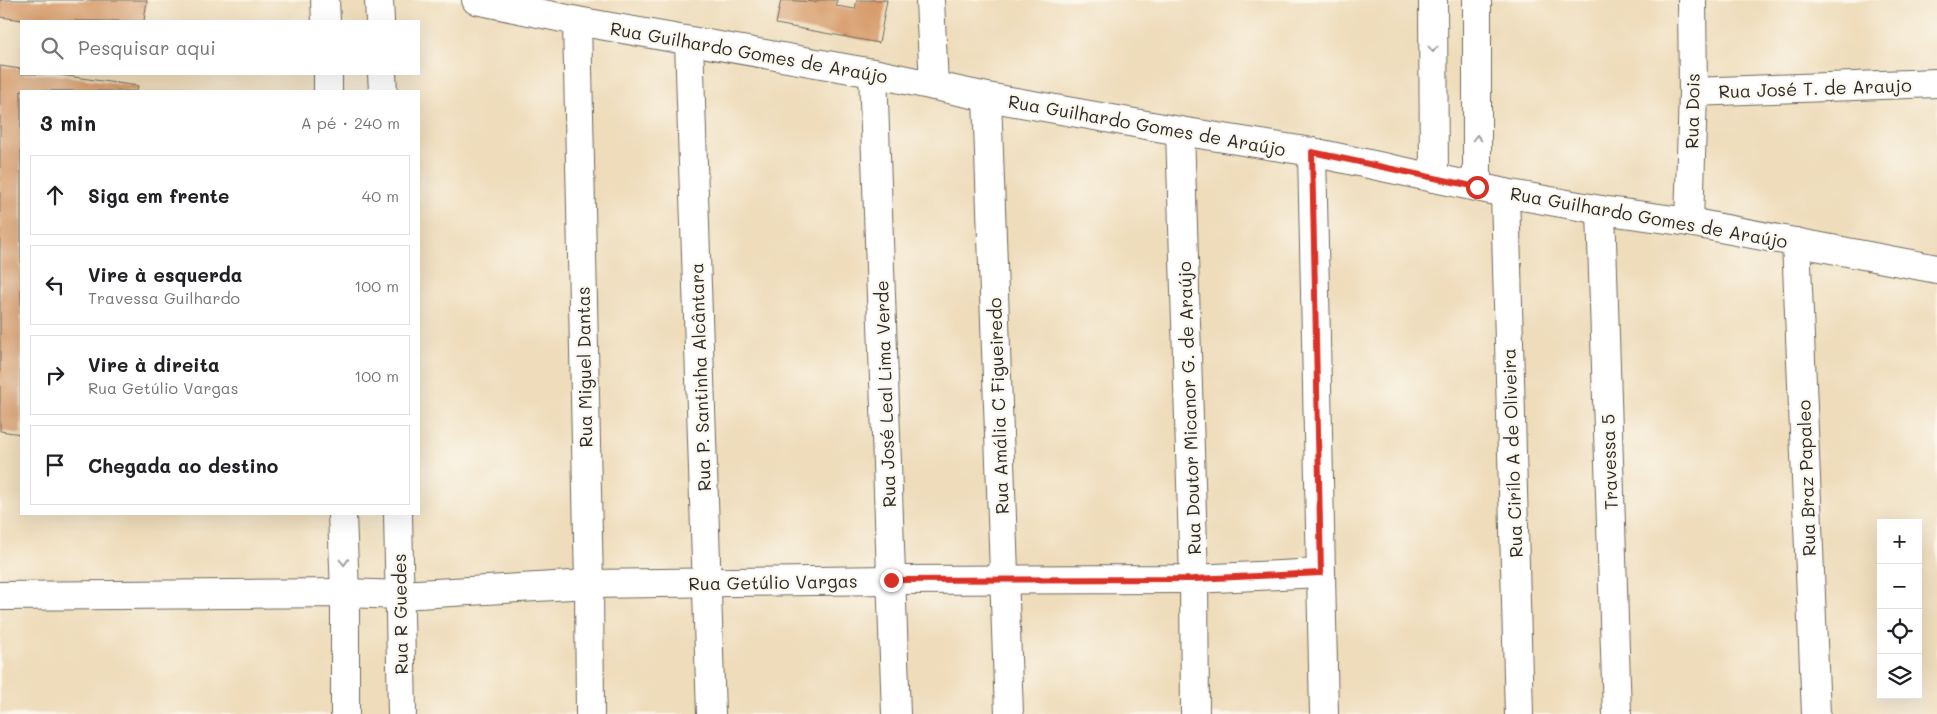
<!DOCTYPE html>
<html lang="pt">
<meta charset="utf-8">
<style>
body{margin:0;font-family:Mali,sans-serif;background:#f6f6f6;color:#202124}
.controls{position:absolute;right:15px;bottom:15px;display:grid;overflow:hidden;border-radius:0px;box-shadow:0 5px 20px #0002}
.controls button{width:45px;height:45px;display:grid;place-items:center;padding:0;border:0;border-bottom:1px solid #e0e0e0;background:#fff;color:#202124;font:25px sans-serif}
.stop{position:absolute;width:15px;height:15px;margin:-11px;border:4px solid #d93025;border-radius:50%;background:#fff}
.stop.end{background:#d93025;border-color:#fff;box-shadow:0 1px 5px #0008}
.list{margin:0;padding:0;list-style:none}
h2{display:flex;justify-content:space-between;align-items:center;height:65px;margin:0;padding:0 20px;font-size:21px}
h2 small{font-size:16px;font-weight:400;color:#757577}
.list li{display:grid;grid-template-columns:32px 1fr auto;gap:15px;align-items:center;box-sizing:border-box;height:80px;margin:0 10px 10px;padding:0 10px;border:1px solid #e0e0e0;border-radius:0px}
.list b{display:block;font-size:19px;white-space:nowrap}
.list p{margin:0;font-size:16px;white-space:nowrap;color:#757577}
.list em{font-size:16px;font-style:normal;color:#757577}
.icon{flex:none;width:28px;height:28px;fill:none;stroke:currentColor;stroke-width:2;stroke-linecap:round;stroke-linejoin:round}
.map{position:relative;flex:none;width:1937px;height:714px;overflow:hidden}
.search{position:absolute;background:#fff;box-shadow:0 5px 20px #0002;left:20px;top:20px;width:400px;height:55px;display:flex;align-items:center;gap:12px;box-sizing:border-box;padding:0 18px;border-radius:0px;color:#757577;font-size:19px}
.panel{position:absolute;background:#fff;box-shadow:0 5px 20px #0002;left:20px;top:90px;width:400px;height:425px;border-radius:0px}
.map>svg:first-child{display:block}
.building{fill:#d69966}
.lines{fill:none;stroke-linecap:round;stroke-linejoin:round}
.minor-casing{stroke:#6f695d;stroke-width:30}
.minor{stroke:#fff;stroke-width:28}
.oneway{stroke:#a0a0a0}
.route{stroke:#d93025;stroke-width:6}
.labels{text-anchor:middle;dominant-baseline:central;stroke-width:4.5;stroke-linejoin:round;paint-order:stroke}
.street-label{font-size:18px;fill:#2b2b2b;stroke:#fbf7ec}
</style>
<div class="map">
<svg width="1937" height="714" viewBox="0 0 1937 714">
<rect width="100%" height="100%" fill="#fbf7ec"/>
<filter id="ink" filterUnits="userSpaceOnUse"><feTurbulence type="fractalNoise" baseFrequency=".02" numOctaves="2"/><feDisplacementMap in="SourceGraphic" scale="10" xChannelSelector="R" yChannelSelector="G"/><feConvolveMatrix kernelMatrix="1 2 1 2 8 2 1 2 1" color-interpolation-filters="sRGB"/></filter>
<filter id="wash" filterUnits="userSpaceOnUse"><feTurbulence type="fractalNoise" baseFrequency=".0096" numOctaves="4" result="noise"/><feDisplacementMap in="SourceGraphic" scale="20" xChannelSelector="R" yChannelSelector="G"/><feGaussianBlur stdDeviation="1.12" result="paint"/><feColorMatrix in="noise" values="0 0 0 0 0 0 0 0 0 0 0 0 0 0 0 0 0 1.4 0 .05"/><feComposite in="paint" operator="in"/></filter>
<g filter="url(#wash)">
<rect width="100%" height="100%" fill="#eedcba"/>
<g id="blocks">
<g class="building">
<path d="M0 0H147L144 21H31L0 17Z"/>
<path d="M781 0 817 2V0H837L836 6 855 9 857 0H887L879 43 776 24Z"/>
<path d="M0 66 21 69V74H52L138 86 137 91H21V434L0 431Z"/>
</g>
</g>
</g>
<g filter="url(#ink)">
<use href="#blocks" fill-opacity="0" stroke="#6f695d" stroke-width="1"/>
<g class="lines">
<defs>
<g id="minor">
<path d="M325 0 326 21"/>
<path d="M379 0 380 21"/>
<path d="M476 0 577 21 873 73 987 97 1180 131 1312 152 1505 193 1601 210 1689 222 1937 269"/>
<path d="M930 0 934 86"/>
<path d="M1433 0 1434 178"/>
<path d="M577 21 589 584 590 714"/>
<path d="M689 41 711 714"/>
<path d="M873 73 896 714"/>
<path d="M328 74V91"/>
<path d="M382 74 383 91"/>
<path d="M1693 92 1937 83"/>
<path d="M987 97 1009 714"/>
<path d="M1180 131 1194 579 1195 714"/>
<path d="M1312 152 1324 714"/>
<path d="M1477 187V0"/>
<path d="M1505 193 1519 714"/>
<path d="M1601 210 1617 714"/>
<path d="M1689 222 1693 92 1692 0"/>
<path d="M1796 242 1816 714"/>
<path d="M342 514 345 593V714"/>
<path d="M398 514 402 714"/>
<path d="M0 596 345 593 401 595 589 584 891 580 1194 579 1321 573"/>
</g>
</defs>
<use href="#minor" class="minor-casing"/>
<use href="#minor" class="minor"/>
</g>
<defs><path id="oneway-chevron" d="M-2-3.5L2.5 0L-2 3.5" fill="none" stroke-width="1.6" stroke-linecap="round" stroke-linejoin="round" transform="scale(1.25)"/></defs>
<g class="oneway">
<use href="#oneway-chevron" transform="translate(1433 49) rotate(90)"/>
<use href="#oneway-chevron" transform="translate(1477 138) rotate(-90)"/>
<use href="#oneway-chevron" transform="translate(344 562) rotate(88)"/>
</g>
</g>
<g class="lines" filter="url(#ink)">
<path class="route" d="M891 580 1194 579 1321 573 1312 152 1477 187"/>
</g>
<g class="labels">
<g class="street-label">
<text transform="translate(749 52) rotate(10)">Rua Guilhardo Gomes de Araújo</text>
<text transform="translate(1815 88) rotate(-2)">Rua José T. de Araujo</text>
<text transform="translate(1692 111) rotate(-89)">Rua Dois</text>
<text transform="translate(1147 125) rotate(10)">Rua Guilhardo Gomes de Araújo</text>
<text transform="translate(1649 217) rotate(10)">Rua Guilhardo Gomes de Araújo</text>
<text transform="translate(584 367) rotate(-91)">Rua Miguel Dantas</text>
<text transform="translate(700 377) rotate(-92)">Rua P. Santinha Alcântara</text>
<text transform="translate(885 394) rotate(-92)">Rua José Leal Lima Verde</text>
<text transform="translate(998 406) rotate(-92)">Rua Amália C Figueiredo</text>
<text transform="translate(1189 408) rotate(-92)">Rua Doutor Micanor G. de Araújo</text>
<text transform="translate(1512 453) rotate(-92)">Rua Cirílo A de Oliveira</text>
<text transform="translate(1609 462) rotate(-92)">Travessa 5</text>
<text transform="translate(1806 478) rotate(-92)">Rua Braz Papaleo</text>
<text transform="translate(773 582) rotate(-1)">Rua Getúlio Vargas</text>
<text transform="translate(400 614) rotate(-91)">Rua R Guedes</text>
</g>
</g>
</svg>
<div class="controls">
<button>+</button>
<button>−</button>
<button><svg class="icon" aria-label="locate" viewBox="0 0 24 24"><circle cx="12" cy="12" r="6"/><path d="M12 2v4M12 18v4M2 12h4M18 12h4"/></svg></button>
<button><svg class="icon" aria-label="layers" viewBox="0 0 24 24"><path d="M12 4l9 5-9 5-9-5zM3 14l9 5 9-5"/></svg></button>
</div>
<div class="stop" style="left:1477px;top:187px"></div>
<div class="stop end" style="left:891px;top:580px"></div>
<div class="search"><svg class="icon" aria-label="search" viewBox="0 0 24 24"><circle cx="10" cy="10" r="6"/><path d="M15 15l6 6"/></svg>Pesquisar aqui</div>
<section class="panel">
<h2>3 min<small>A pé · 240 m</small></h2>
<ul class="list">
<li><svg class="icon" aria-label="ahead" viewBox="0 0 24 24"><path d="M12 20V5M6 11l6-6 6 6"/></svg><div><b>Siga em frente</b></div><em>40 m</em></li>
<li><svg class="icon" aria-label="left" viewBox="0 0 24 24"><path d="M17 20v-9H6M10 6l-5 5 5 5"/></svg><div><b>Vire à esquerda</b><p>Travessa Guilhardo</p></div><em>100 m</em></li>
<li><svg class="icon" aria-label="right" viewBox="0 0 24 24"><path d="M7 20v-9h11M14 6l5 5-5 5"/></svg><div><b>Vire à direita</b><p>Rua Getúlio Vargas</p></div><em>100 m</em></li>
<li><svg class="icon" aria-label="arrive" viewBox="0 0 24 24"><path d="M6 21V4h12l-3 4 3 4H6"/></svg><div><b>Chegada ao destino</b></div></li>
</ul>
</section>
</div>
